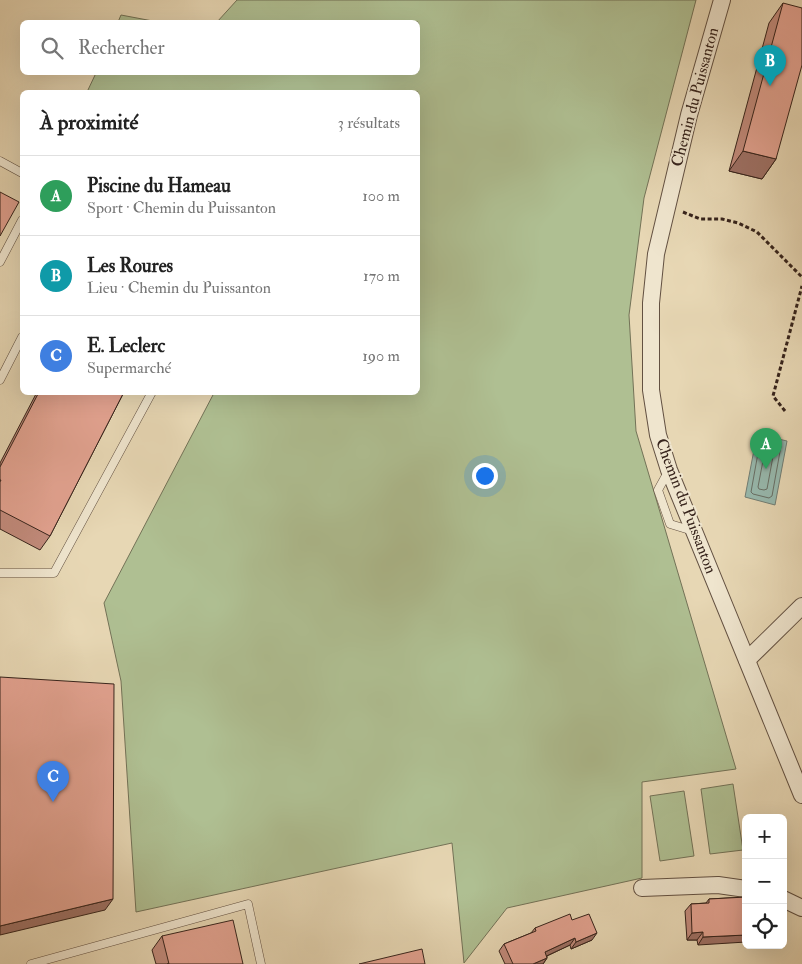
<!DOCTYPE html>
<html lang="fr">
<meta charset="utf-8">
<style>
body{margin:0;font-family:"IM FELL Double Pica",serif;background:#f6f6f6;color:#222}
.controls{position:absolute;right:15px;bottom:15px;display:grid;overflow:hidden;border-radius:8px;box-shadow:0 5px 20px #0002}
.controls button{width:45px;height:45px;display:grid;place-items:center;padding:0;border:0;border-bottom:1px solid #e0e0e0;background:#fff;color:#222;font:25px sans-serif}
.you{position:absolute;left:484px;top:475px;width:18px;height:18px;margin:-12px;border:4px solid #fff;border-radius:50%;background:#1a73e8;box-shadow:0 0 0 8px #1a73e833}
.badge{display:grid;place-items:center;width:32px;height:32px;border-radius:50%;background:#8f2418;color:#fff;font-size:16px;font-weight:700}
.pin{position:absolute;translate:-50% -41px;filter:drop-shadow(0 1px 2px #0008)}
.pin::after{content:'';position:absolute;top:26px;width:18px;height:15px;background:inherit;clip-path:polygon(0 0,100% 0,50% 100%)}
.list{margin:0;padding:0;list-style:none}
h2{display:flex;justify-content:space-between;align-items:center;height:65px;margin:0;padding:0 20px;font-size:21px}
h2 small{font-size:16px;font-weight:400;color:#767676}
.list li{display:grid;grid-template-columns:32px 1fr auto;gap:15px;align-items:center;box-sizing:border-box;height:80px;padding:0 20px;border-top:1px solid #e0e0e0}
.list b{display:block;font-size:19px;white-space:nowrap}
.list p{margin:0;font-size:16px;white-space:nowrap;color:#767676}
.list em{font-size:16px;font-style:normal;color:#767676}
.icon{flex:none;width:28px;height:28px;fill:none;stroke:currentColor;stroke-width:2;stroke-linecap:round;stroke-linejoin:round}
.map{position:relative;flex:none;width:802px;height:964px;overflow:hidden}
.search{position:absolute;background:#fff;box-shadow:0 5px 20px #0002;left:20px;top:20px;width:400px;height:55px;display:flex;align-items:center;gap:12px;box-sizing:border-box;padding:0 18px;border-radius:8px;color:#767676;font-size:19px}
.panel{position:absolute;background:#fff;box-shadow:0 5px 20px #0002;left:20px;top:90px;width:400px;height:305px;border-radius:8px}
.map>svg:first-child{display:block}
.green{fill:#afbf92;stroke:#737257}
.water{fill:#97b9ae;stroke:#717d74}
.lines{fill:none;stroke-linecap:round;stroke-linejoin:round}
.shore{stroke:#676e65;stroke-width:1}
.lane-casing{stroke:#635142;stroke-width:9}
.street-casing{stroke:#635142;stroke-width:18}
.path{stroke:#37241c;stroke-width:3;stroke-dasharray:4 2.5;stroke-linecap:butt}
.lane{stroke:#efe5ce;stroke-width:8}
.street{stroke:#efe5ce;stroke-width:16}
.wall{fill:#c28b7c;stroke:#37241c}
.shaded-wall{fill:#9e7165;stroke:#37241c}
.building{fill:#e2a290;stroke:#37241c}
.labels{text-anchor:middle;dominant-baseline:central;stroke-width:4;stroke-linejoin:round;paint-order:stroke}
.street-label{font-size:16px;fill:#37241c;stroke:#efe5ce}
</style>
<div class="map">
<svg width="802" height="964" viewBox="0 0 802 964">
<rect width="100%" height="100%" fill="#e7d7b4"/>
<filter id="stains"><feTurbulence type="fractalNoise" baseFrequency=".004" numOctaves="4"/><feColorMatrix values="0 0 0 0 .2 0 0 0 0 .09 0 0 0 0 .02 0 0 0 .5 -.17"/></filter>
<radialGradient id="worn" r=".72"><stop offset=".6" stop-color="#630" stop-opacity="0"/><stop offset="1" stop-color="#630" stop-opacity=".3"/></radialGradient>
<g class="green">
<path d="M237 0H696L644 198 629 315 636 431 736 769 642 782V878L507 908 464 963 452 843 136 912 121 681 104 603 214 393 418 392V92H87L96 73 418 72V22H217Z"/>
<path d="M121 15 158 22H118Z"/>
<path d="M733 784 743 850 710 854 701 789Z"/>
<path d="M684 791 694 856 660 861 650 796Z"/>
</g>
<path class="water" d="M757 434 787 441 775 505 745 497Z"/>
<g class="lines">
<g class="shore">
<path d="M763 440 779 444 781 446 772 496 769 498 753 494 751 492 760 442Z"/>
<path d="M767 448 772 449 774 451 767 489 764 490 759 489 758 487 765 450Z"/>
</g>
<defs>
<g id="lane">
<path d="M0 161 22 173"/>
<path d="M0 262 22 220"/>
<path d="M0 380 22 337"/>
<path d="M668 472 658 490 670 524 693 531"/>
<path d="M0 573H54L152 392"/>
<path d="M31 964 248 904 261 964"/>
</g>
<g id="street">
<path d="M722 0 689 115 656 254 651 303V390L658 435 669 470 802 795"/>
<path d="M747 660 802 606"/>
<path d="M642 888 718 885 746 889"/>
<path d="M783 899 802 908"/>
</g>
</defs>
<use href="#lane" class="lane-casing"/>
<use href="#street" class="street-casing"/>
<g class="path">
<path d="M683 212 700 219H722L738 223 757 232 802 277"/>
<path d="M785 411 773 396 802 286"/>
</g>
<use href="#lane" class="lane"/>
<use href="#street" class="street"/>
</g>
<g class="wall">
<path d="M783 3 776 159 762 179 729 171 769 23Z"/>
<path d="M37 392H124L50 536 40 550 0 529V463Z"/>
<path d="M746 897 698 945 697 940H687L685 911 691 904 706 903 709 899Z"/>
<path d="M572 920 592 940 571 949 570 945 547 956V958L543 964H505L499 951 504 944 531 933 535 928Z"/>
<path d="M162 936 243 964H156L152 950Z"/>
</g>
<g class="shaded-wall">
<path d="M743 151 776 159 762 179 729 171Z"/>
<path d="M113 899 105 910 0 935V926Z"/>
<path d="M703 932 697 940H687L692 933Z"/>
<path d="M597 933 592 940 571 949 576 942Z"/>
<path d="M746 935V942L698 945 703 937Z"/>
<path d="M575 938 570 945 540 959 545 952Z"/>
<path d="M547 958 543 964H533Z"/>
</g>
<g class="building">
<path d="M783 3 802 8V65L776 159 743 151Z"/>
<path d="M0 192 19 202 0 236Z"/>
<path d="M39 392H124L50 536 0 510V482L1 480H0V467Z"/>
<path d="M0 677 114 684 113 899 0 926Z"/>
<path d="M746 897V935L703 937V932L692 933 691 904 709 903V899Z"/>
<path d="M570 914 572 920 589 914 597 933 576 942 575 938 545 952 547 958 533 964H513L504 944 536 931 535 928Z"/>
<path d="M233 920 243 964H167H169L162 936Z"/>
<path d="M422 949 425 964H359Z"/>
</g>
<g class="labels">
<g class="street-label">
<text transform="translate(695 97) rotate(-75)">Chemin du Puissanton</text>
<text transform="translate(686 506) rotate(69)">Chemin du Puissanton</text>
</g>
</g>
<rect width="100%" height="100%" filter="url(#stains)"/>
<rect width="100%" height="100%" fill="url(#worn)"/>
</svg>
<div class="controls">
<button>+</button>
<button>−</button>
<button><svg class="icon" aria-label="locate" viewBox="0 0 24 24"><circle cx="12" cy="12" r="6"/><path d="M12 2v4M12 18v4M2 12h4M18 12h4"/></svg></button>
</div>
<div class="you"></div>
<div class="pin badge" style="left:766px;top:469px;background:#2e9e5b">A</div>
<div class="pin badge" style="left:770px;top:86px;background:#0f9aa8">B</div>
<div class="pin badge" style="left:53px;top:802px;background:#3f7fe0">C</div>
<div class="search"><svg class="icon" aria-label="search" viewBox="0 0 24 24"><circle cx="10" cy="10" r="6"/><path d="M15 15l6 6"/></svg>Rechercher</div>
<section class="panel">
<h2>À proximité<small>3 résultats</small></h2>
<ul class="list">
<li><span class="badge" style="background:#2e9e5b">A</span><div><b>Piscine du Hameau</b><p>Sport · Chemin du Puissanton</p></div><em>100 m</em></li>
<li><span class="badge" style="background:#0f9aa8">B</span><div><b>Les Roures</b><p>Lieu · Chemin du Puissanton</p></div><em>170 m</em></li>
<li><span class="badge" style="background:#3f7fe0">C</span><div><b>E. Leclerc</b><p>Supermarché</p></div><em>190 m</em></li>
</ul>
</section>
</div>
